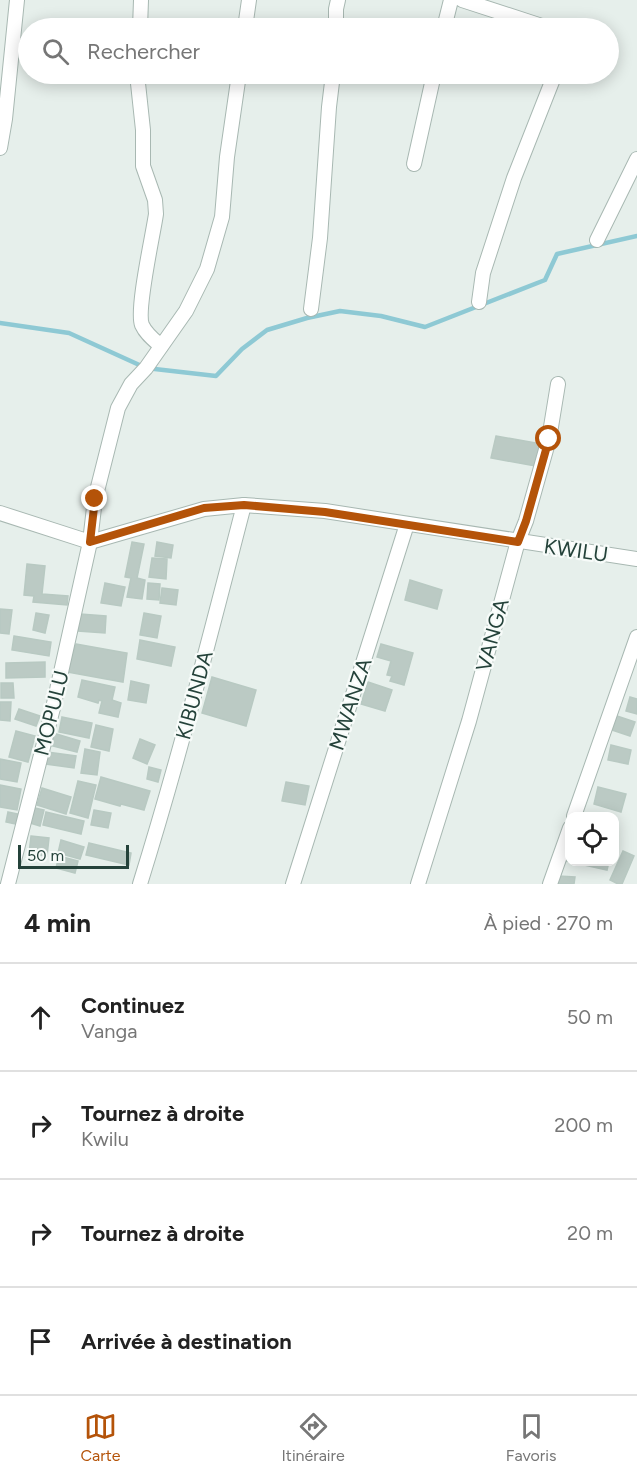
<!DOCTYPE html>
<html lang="fr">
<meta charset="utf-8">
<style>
body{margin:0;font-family:Figtree,sans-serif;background:#f2f2f2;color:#222}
.controls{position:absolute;right:18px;bottom:18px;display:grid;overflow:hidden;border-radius:12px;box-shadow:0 3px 15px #0003}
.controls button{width:54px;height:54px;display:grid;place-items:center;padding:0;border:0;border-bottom:2px solid #e0e0e0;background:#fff;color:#222;font:30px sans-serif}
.scale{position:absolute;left:18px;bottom:15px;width:111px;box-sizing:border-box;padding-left:6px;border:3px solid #24423a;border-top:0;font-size:16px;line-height:21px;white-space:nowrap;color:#24423a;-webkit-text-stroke:4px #f7fbf9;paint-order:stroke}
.stop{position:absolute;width:18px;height:18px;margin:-14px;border:4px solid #b45309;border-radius:50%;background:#fff}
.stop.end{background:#b45309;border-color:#fff;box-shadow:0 2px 6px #0008}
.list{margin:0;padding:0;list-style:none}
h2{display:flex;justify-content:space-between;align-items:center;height:78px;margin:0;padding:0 24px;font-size:26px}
h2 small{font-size:20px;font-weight:400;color:#767676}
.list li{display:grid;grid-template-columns:39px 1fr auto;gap:18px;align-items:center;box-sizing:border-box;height:108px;padding:0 24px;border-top:2px solid #e0e0e0}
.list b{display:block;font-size:22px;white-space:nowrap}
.list p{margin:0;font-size:20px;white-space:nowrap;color:#767676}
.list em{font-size:20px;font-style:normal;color:#767676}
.icon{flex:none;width:33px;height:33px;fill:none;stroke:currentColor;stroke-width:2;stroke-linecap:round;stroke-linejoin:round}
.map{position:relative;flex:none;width:637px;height:884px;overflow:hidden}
.search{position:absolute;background:#fff;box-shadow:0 3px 15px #0003;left:18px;right:18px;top:18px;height:66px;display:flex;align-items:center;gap:15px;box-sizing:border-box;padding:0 21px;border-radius:33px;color:#767676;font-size:22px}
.sheet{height:510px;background:#fff}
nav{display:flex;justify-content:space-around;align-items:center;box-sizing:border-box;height:84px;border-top:2px solid #e0e0e0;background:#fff;font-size:16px;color:#767676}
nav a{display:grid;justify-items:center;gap:3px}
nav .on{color:#b45309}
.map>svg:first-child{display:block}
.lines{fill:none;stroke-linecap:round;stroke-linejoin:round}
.stream{stroke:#8ec9d4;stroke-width:4.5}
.building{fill:#bbcac4;stroke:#b8c9c2;stroke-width:1.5}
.minor-casing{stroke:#a8b8b2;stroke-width:16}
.minor{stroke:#fff;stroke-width:14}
.route{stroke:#b45309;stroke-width:8}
.labels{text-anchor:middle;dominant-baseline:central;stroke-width:4.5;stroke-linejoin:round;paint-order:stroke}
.street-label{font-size:21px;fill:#24423a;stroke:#f7fbf9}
</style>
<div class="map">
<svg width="637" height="884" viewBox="0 0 637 884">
<rect width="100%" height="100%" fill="#e6efeb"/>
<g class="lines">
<path class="stream" d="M0 323 69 333 146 368 216 376 242 349 267 330 307 318 340 311 381 316 425 327 545 280 557 254 637 236"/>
</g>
<g class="building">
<path d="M496 436 542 444 535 466 491 458Z"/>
<path d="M132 542 144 544 137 578 145 580 142 599 127 597 131 578 125 577Z"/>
<path d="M157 542 173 545 171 558 155 556Z"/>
<path d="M152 558 167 559 166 579 149 577Z"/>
<path d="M27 564 45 566 42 594 68 596 67 605 33 602 34 596 24 595Z"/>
<path d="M410 580 442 590 437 609 405 600Z"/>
<path d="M105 583 125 587 121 606 101 603Z"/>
<path d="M148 583 160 584 159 600 147 599Z"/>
<path d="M162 588 178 590 176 605 160 603Z"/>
<path d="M0 609 12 610 9 634 0 633Z"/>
<path d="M36 613 49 615 45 633 33 630Z"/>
<path d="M144 613 161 616 157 638 140 635Z"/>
<path d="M80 614 106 616 105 633 78 631Z"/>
<path d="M14 636 51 642 49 656 12 650Z"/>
<path d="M140 640 175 647 171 666 137 659Z"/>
<path d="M76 644 127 653 123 682 67 672Z"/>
<path d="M381 644 413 653 404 685 390 681 392 676 387 675 391 661 377 657Z"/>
<path d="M45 662V677L6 678V663Z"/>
<path d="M212 677 256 690 246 726 202 713Z"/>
<path d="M82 680 115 687 112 700 121 703 118 717 99 713 102 701 99 700 98 703 78 697Z"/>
<path d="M131 681 149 685 146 703 128 700Z"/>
<path d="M368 682 392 690 385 711 361 704Z"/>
<path d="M1 683H13L14 698H1Z"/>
<path d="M630 697 637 699V714L626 711Z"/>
<path d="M0 702H11L10 721 0 720Z"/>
<path d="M19 709 40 716 36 726 15 719Z"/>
<path d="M617 716 635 722 630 736 612 730Z"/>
<path d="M62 717 92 723 89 738 59 732Z"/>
<path d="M96 725 113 729 109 751 91 747Z"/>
<path d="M16 731 35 736 28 762 9 757Z"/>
<path d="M53 733 80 741 77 752 49 745Z"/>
<path d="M140 739 155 745 147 764 133 758Z"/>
<path d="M611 745 631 750 628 764 608 760Z"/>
<path d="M85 749 100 752 97 775 81 773Z"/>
<path d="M47 752 76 756 74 768 46 764Z"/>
<path d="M0 759 21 763 17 782 0 779Z"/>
<path d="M149 767 161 770 158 782 147 779Z"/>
<path d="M101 777 150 791 144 810 121 804 120 806 95 799Z"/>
<path d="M78 781 96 785 88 818 70 813Z"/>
<path d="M286 782 309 786 305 805 282 801Z"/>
<path d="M0 785 21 789 17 810 0 807Z"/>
<path d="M598 787 626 794 621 812 594 804Z"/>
<path d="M42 788 71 797 66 814 37 805Z"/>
<path d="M35 808 44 810 40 826 30 823Z"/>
<path d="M94 810 111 813 108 828 91 825Z"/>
<path d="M8 812 18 814 16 824 6 822Z"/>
<path d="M46 812 84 821 81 834 43 825Z"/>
<path d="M31 836 49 838 47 856 29 854Z"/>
<path d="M61 840 84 847 80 859 58 853Z"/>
<path d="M89 843 131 853 129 865 86 855Z"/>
<path d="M569 846 570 862H609L607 870 566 861Z"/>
<path d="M623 851 634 856 622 884H618L610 880Z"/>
<path d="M59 856 78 861 75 873 56 868Z"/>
<path d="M558 876 575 877 574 884H558Z"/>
</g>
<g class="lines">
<defs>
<g id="minor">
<path d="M462 0 548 28"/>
<path d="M140 28 141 0"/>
<path d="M245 28 249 0"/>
<path d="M336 28V9L338 0"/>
<path d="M444 28 451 0"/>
<path d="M137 74 143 130V166L155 200 156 214C153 235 136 310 142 325 146 334 154 340 161 346"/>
<path d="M0 148 5 119 17 0"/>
<path d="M414 164 434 74"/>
<path d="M597 240 637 159"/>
<path d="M479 302 483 273 514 178 555 74"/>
<path d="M311 309 320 238 329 107 333 74"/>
<path d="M0 513 90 542"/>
<path d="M90 542 204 509 244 505 325 511 637 559"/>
<path d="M574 816 637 637"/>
<path d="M8 884 53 708 90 542 95 499 118 408 131 384 146 368 186 311 207 269 222 217 227 157 239 74"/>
<path d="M140 884C179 759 211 632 244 505"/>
<path d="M293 884 407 524"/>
<path d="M418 884 469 721 518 541 526 521 549 439 558 384"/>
<path d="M550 884 570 828"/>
</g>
</defs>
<use href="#minor" class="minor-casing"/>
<use href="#minor" class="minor"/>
</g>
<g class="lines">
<path class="route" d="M95 499 90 542 204 508 244 505 325 512 518 542 526 521 549 439"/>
</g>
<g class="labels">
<g class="street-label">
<text transform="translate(576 550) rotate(8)">KWILU</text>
<text transform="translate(492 635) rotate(-75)">VANGA</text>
<text transform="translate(194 695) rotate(-75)">KIBUNDA</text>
<text transform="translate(350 704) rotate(-72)">MWANZA</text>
<text transform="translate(51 713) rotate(-76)">MOPULU</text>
</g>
</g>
</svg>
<div class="controls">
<button><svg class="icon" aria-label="locate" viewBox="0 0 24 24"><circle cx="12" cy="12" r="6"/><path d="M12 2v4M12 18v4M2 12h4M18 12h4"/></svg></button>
</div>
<div class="scale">50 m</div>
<div class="stop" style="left:549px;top:439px"></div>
<div class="stop end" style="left:95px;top:499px"></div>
<div class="search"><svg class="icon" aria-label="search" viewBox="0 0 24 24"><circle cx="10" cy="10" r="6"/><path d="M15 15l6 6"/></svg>Rechercher</div>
</div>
<section class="sheet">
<h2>4 min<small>À pied · 270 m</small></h2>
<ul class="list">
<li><svg class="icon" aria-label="ahead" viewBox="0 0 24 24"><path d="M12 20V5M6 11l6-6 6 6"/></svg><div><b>Continuez</b><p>Vanga</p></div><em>50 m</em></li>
<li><svg class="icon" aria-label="right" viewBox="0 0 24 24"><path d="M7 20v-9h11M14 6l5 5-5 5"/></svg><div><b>Tournez à droite</b><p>Kwilu</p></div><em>200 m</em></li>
<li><svg class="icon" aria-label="right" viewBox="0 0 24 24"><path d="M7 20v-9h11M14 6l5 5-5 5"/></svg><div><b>Tournez à droite</b></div><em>20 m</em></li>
<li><svg class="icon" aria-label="arrive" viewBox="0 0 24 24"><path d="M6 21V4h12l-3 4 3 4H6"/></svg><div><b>Arrivée à destination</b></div></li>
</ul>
</section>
<nav>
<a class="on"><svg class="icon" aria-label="map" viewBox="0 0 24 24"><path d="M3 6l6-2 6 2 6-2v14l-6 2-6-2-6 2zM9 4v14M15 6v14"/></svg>Carte</a>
<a><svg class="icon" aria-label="directions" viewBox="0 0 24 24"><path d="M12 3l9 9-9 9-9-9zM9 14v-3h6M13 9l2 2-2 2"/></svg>Itinéraire</a>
<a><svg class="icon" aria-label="saved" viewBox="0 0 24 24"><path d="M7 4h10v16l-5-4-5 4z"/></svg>Favoris</a>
</nav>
